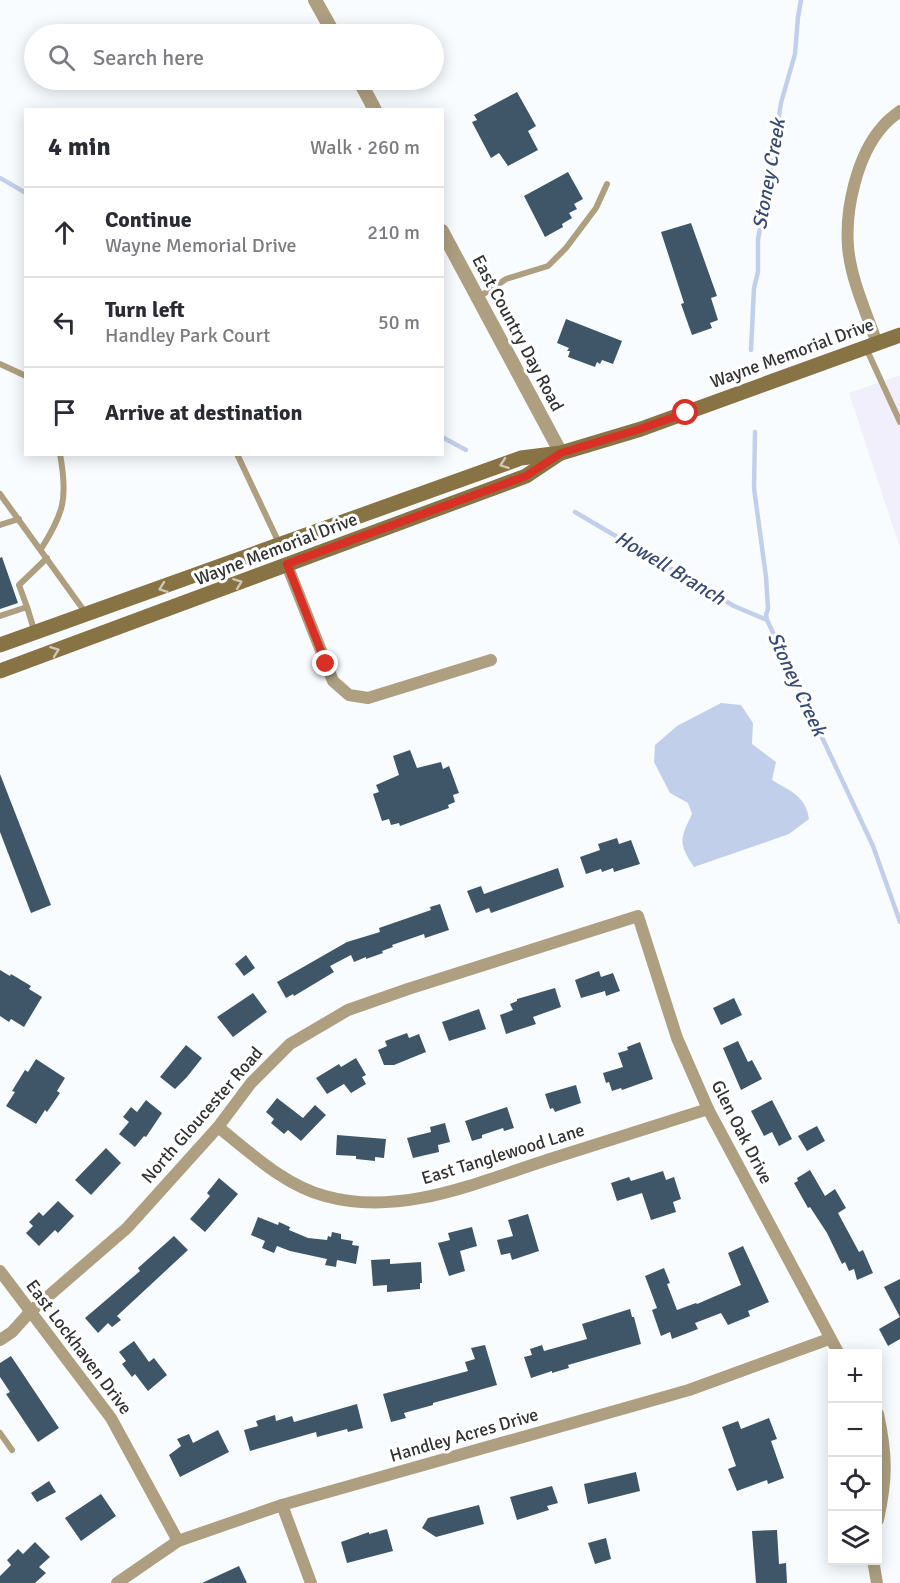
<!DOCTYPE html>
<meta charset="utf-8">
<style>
body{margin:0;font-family:Signika,sans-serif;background:#f2f2f3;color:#2b2b33}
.controls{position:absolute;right:18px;bottom:18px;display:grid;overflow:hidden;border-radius:0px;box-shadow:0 3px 15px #0003}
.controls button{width:54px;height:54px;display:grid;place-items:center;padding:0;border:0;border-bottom:2px solid #e1e1e2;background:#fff;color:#2b2b33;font:30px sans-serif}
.stop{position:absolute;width:18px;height:18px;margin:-14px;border:4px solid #d93025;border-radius:50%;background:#fff}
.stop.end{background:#d93025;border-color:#fff;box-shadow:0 2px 6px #0008}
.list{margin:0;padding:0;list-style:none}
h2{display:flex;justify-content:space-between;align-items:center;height:78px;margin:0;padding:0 24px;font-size:26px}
h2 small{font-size:20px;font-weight:400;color:#7c7c81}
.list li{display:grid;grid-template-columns:39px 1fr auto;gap:18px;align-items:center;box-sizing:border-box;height:90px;padding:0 24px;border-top:2px solid #e1e1e2}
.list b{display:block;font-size:22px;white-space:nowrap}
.list p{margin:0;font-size:20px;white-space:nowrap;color:#7c7c81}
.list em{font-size:20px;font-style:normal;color:#7c7c81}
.icon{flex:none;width:33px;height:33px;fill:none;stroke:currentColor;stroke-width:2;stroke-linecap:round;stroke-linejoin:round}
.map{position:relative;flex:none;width:900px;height:1583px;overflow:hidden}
.search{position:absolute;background:#fff;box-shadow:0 3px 15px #0003;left:24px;top:24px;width:420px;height:66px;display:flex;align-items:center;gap:15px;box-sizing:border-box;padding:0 21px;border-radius:33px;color:#7c7c81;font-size:22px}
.panel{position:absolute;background:#fff;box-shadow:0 3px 15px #0003;left:24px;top:108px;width:420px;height:348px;border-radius:0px}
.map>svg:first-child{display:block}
.medical{fill:#f2effc}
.water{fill:#c1cfea}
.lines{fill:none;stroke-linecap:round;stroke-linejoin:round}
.stream{stroke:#c1cfea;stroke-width:4.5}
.building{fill:#3f5668}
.service{stroke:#ad9f80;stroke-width:6}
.minor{stroke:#ad9f80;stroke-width:12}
.tertiary{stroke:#ad9f80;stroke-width:14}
.secondary{stroke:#877344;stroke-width:15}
.oneway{stroke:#cfc7b4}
.route{stroke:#d93025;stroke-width:8}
.labels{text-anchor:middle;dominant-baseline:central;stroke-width:6;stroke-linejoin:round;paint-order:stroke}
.street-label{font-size:18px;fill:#323334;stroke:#fff}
.water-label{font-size:20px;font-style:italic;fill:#384b73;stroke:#fff}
</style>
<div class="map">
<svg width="900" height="1583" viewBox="0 0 900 1583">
<rect width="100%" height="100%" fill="#f8fcff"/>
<path class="medical" d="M900 375V548L849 393Z"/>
<path class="water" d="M721 703 741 705 753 723 752 744 776 762 772 780C790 791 806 796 809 819L789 834 694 867C678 843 680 839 692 814L688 803 670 793 654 762 655 745 677 726Z"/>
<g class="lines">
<g class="stream">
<path d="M0 178 26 193"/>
<path d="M751 350 754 288 758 272V239L768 187 781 103 795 54 798 17 801 0"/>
<path d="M755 432 754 488 766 577 768 608 766 615 767 620 873 846 900 922"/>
<path d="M442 437 466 450"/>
<path d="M575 512 734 606 767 620"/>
</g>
</g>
<g class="building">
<path d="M517 92 536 126 528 131 538 150 508 166 499 153 491 158 472 122 477 120 474 115Z"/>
<path d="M568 172 583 199 574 204 577 209 569 213 572 218 562 224 563 227 545 237 524 196Z"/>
<path d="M691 223 717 296 711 298 718 320 710 323 712 328 692 335 681 304 684 303 661 232Z"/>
<path d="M566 319 622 341 613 364 602 360 600 364 597 362 595 367 568 357 570 351H567L569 348 557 343Z"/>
<path d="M2 557 18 603 0 609V558Z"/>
<path d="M410 750 417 768 441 762 443 769 449 766 459 793 453 795 455 802 448 805 449 808 400 826 399 823 391 825 389 819 382 821 373 794 379 792 376 785 399 775 393 756Z"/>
<path d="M0 774 51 905 31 913 0 832Z"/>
<path d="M617 838 619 844 631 840 640 864 614 872 613 868 602 872 601 869 586 874 580 857 600 850 598 844Z"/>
<path d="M558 868 564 887 491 913 489 908 476 913 467 891 481 886 484 894Z"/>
<path d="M440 904 449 930 425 938 424 934 392 945 393 947 382 951 383 953 366 959V957L354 962 351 955 330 966 334 972 294 996 293 994 286 998 277 982 347 942 380 932 379 928 431 910 430 907Z"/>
<path d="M246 955 255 968 244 976 235 964Z"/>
<path d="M0 970 10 976 11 974 31 986 29 989 42 997 24 1027 11 1019 9 1022 0 1016Z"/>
<path d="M599 971 601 977 613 973 620 991 606 996 605 991 581 998 575 980Z"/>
<path d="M555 988 561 1007 533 1017 536 1024 506 1034 500 1015 513 1010 510 1004 517 1001V999Z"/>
<path d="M253 993 267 1012 233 1037 217 1017Z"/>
<path d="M734 998 742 1015 721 1025 713 1008Z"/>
<path d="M479 1009 486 1029 449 1041 442 1022Z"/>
<path d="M407 1033 409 1038 419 1034 426 1052 394 1065H384L378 1050 387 1046 385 1041Z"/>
<path d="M738 1041 748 1062 752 1060 762 1079 741 1090 723 1048Z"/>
<path d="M640 1042 653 1079 622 1090 621 1088 612 1091 609 1082 606 1083 603 1073 623 1067 618 1053 628 1050 627 1047Z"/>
<path d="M186 1045 202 1058 187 1077 175 1089 160 1077Z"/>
<path d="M356 1058 366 1075 362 1077 366 1084 351 1093 344 1084 327 1094 316 1078 339 1064 341 1067Z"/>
<path d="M36 1059 65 1078 57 1091 60 1093 47 1112 45 1110 36 1124 6 1106 15 1092 12 1091 25 1070 28 1072Z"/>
<path d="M576 1085 581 1103 555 1112 553 1108 550 1109 545 1094Z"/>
<path d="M277 1098 303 1118 315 1105 326 1115 301 1141 288 1130 284 1134 271 1123 274 1119 266 1112Z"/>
<path d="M146 1100 162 1113 146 1137 144 1136 135 1147 119 1134 129 1122 123 1117 131 1107 137 1112Z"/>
<path d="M772 1100 792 1139 779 1146 772 1132 764 1136 751 1111Z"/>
<path d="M507 1107 514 1128 504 1131 503 1128 482 1135V1138L472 1141 465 1121Z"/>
<path d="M445 1123 450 1142 438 1145 439 1152 413 1158 407 1138 431 1132 430 1127Z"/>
<path d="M817 1126 825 1141 807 1151 798 1136Z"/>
<path d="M337 1135 386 1139 384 1158 375 1157V1161L356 1159V1156L336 1155Z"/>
<path d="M106 1148 121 1163 91 1195 75 1180Z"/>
<path d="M810 1170 825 1196 835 1189 846 1208 838 1213 859 1252 863 1250 873 1273 857 1280 854 1269 849 1271 845 1262 842 1264 827 1233 810 1207 808 1208 794 1183 798 1181 797 1178Z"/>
<path d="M663 1171 666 1180 674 1177 681 1199 673 1202 676 1212 651 1220 642 1193 617 1201 611 1183 629 1177 631 1181Z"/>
<path d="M219 1178 238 1194 205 1232 190 1219 210 1196 207 1193Z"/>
<path d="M58 1201 74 1216 58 1233 55 1230 39 1246 26 1233 33 1226 29 1222 39 1212 43 1216Z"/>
<path d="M528 1214 539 1251 512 1260 510 1253 501 1255 497 1240 513 1236 508 1220Z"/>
<path d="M258 1217 278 1225 279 1222 290 1227 289 1230 308 1238 327 1240 328 1236 331 1237 332 1232 341 1234V1239L353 1241 352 1245 359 1246 356 1264 337 1260 336 1267 325 1265 327 1259 290 1251 277 1246 274 1253 262 1248 265 1241 251 1235Z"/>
<path d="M472 1227 477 1246 460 1251 465 1271 449 1276 438 1243 450 1240 448 1233Z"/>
<path d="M174 1236 188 1250 117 1316 121 1320 112 1327 108 1323 98 1333 85 1318 140 1271 138 1268Z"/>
<path d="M743 1246 769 1302 748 1311 750 1316 728 1325 721 1313 695 1323 698 1329 672 1339 670 1332 661 1336 652 1310 657 1308 645 1276 664 1268 670 1283 667 1284 677 1310 696 1303 697 1304 741 1285 728 1253Z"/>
<path d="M390 1259V1264L421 1262 422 1283H420V1289L387 1292V1285L373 1286 371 1260Z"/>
<path d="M900 1279V1317L884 1287Z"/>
<path d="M630 1309 632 1317H634L641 1344 568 1365 569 1368 552 1373V1371L531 1378 524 1357 532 1355 530 1349 542 1345 544 1351 587 1339 582 1324Z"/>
<path d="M900 1317V1339L888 1346 879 1329Z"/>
<path d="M134 1341 149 1362 154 1358 167 1375 148 1391 135 1374 132 1377 122 1364 126 1361 119 1352Z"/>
<path d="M485 1345 497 1385 433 1403V1405L404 1413 406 1418 391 1422 383 1394 468 1371 465 1362 475 1359 471 1348Z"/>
<path d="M11 1356 59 1428 38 1442 6 1394 10 1392 0 1377V1363Z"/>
<path d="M357 1404 363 1428 348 1432 347 1429 317 1437 316 1432 250 1451 244 1430 258 1426 256 1421 275 1415 276 1421 292 1416 294 1422Z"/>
<path d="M769 1418 777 1439 771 1441 784 1478 768 1484 767 1480 737 1491 728 1469 736 1466 722 1427 738 1421 741 1429Z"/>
<path d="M218 1430 229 1452 180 1477 169 1455 181 1446 177 1439 189 1434 193 1443Z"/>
<path d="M636 1472 640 1491 588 1504 584 1484Z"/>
<path d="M49 1481 56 1492 37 1502 31 1493Z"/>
<path d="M552 1486 558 1503 547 1506 549 1510 517 1520 510 1497Z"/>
<path d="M101 1494 116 1516 81 1541 65 1518Z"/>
<path d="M479 1505 484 1524 436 1537 422 1528 428 1518Z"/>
<path d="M387 1529 393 1551 347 1563 341 1542 369 1532V1534Z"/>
<path d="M777 1530 779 1564 786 1563 787 1583H756L752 1531Z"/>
<path d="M606 1538 611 1559 595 1564 588 1543Z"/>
<path d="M35 1542 50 1557 39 1567 46 1573 35 1583H0V1576L11 1565 7 1560 18 1549 23 1554Z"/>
<path d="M239 1566 247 1583H202Z"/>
</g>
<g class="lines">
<g class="service">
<path d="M479 297 506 279 548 266 566 248 596 208 607 184"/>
<path d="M866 348 900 422"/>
<path d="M0 364 26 376"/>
<path d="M237 454 279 543"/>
<path d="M0 494 85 612"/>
<path d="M0 525 19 519"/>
<path d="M41 549C64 513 68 498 60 454"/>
<path d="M27 607 35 633"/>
<path d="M0 616 27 607 19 585 47 558"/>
<path d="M0 1433 12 1450"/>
</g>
<g class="minor">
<path d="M877 343C866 312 851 280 848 247 845 209 857 155 883 126 888 120 894 116 900 111"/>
<path d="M287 565 333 681 349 695 368 698 491 660"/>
<path d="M218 1127C251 1153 284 1185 325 1196 400 1217 476 1183 547 1160 601 1143 654 1126 708 1109"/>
<path d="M0 1271 111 1418 178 1541"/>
<path d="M0 1340 12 1332 30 1312 127 1228 218 1127 251 1083 290 1044 348 1010 408 989 638 916 677 1038 708 1109 839 1354"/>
<path d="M878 1414C887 1455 887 1479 878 1520"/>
<path d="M282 1505 311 1583"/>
<path d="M873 1560 877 1583"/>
<path d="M117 1583 178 1541 282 1505 689 1390 829 1339"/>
</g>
<g class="tertiary">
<path d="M315 0 334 34"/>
<path d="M359 80 375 110"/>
<path d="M442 231 561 453"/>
</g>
<g class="secondary">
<path d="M0 645 521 458 561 453 641 429 900 335"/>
<path d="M0 671C176 607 351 541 526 476L559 454"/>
</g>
</g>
<defs><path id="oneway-chevron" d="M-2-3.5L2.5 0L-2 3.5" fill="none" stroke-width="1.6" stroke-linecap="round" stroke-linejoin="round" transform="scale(1.5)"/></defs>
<g class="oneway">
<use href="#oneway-chevron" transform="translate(504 464) rotate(160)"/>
<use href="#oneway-chevron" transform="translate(238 583) rotate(-21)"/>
<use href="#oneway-chevron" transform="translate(163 588) rotate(160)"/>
<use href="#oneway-chevron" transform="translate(55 651) rotate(-20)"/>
</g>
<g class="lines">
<path class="route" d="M326 664 287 564 526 476 561 453 640 429 686 413"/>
</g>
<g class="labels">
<g class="street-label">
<text transform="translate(518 333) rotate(62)">East Country Day Road</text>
<text transform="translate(792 353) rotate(-20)">Wayne Memorial Drive</text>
<text transform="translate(276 549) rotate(-21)">Wayne Memorial Drive</text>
<text transform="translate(202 1115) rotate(-49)">North Gloucester Road</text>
<text transform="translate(742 1132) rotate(63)">Glen Oak Drive</text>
<text transform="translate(503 1154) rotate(-17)">East Tanglewood Lane</text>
<text transform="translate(79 1347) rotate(53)">East Lockhaven Drive</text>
<text transform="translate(464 1435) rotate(-16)">Handley Acres Drive</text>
</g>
<g class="water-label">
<text transform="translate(769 174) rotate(-80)">Stoney Creek</text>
<text transform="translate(670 568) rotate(31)">Howell Branch</text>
<text transform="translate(797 684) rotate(65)">Stoney Creek</text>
</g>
</g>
</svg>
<div class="controls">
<button>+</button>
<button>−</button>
<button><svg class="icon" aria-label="locate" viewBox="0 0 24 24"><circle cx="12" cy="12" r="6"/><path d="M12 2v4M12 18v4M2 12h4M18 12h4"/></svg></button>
<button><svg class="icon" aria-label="layers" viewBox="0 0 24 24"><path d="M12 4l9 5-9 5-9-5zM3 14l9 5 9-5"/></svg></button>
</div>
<div class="stop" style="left:686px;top:413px"></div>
<div class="stop end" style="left:326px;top:664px"></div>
<div class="search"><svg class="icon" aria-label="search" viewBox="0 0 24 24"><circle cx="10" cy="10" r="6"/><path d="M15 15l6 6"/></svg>Search here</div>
<section class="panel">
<h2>4 min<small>Walk · 260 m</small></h2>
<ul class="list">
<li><svg class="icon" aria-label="ahead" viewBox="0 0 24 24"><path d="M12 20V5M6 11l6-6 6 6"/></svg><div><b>Continue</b><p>Wayne Memorial Drive</p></div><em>210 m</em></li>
<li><svg class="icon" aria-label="left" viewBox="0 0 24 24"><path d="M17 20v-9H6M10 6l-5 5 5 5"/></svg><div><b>Turn left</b><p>Handley Park Court</p></div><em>50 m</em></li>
<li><svg class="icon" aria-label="arrive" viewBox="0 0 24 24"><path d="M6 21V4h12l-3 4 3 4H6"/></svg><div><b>Arrive at destination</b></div></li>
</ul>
</section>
</div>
